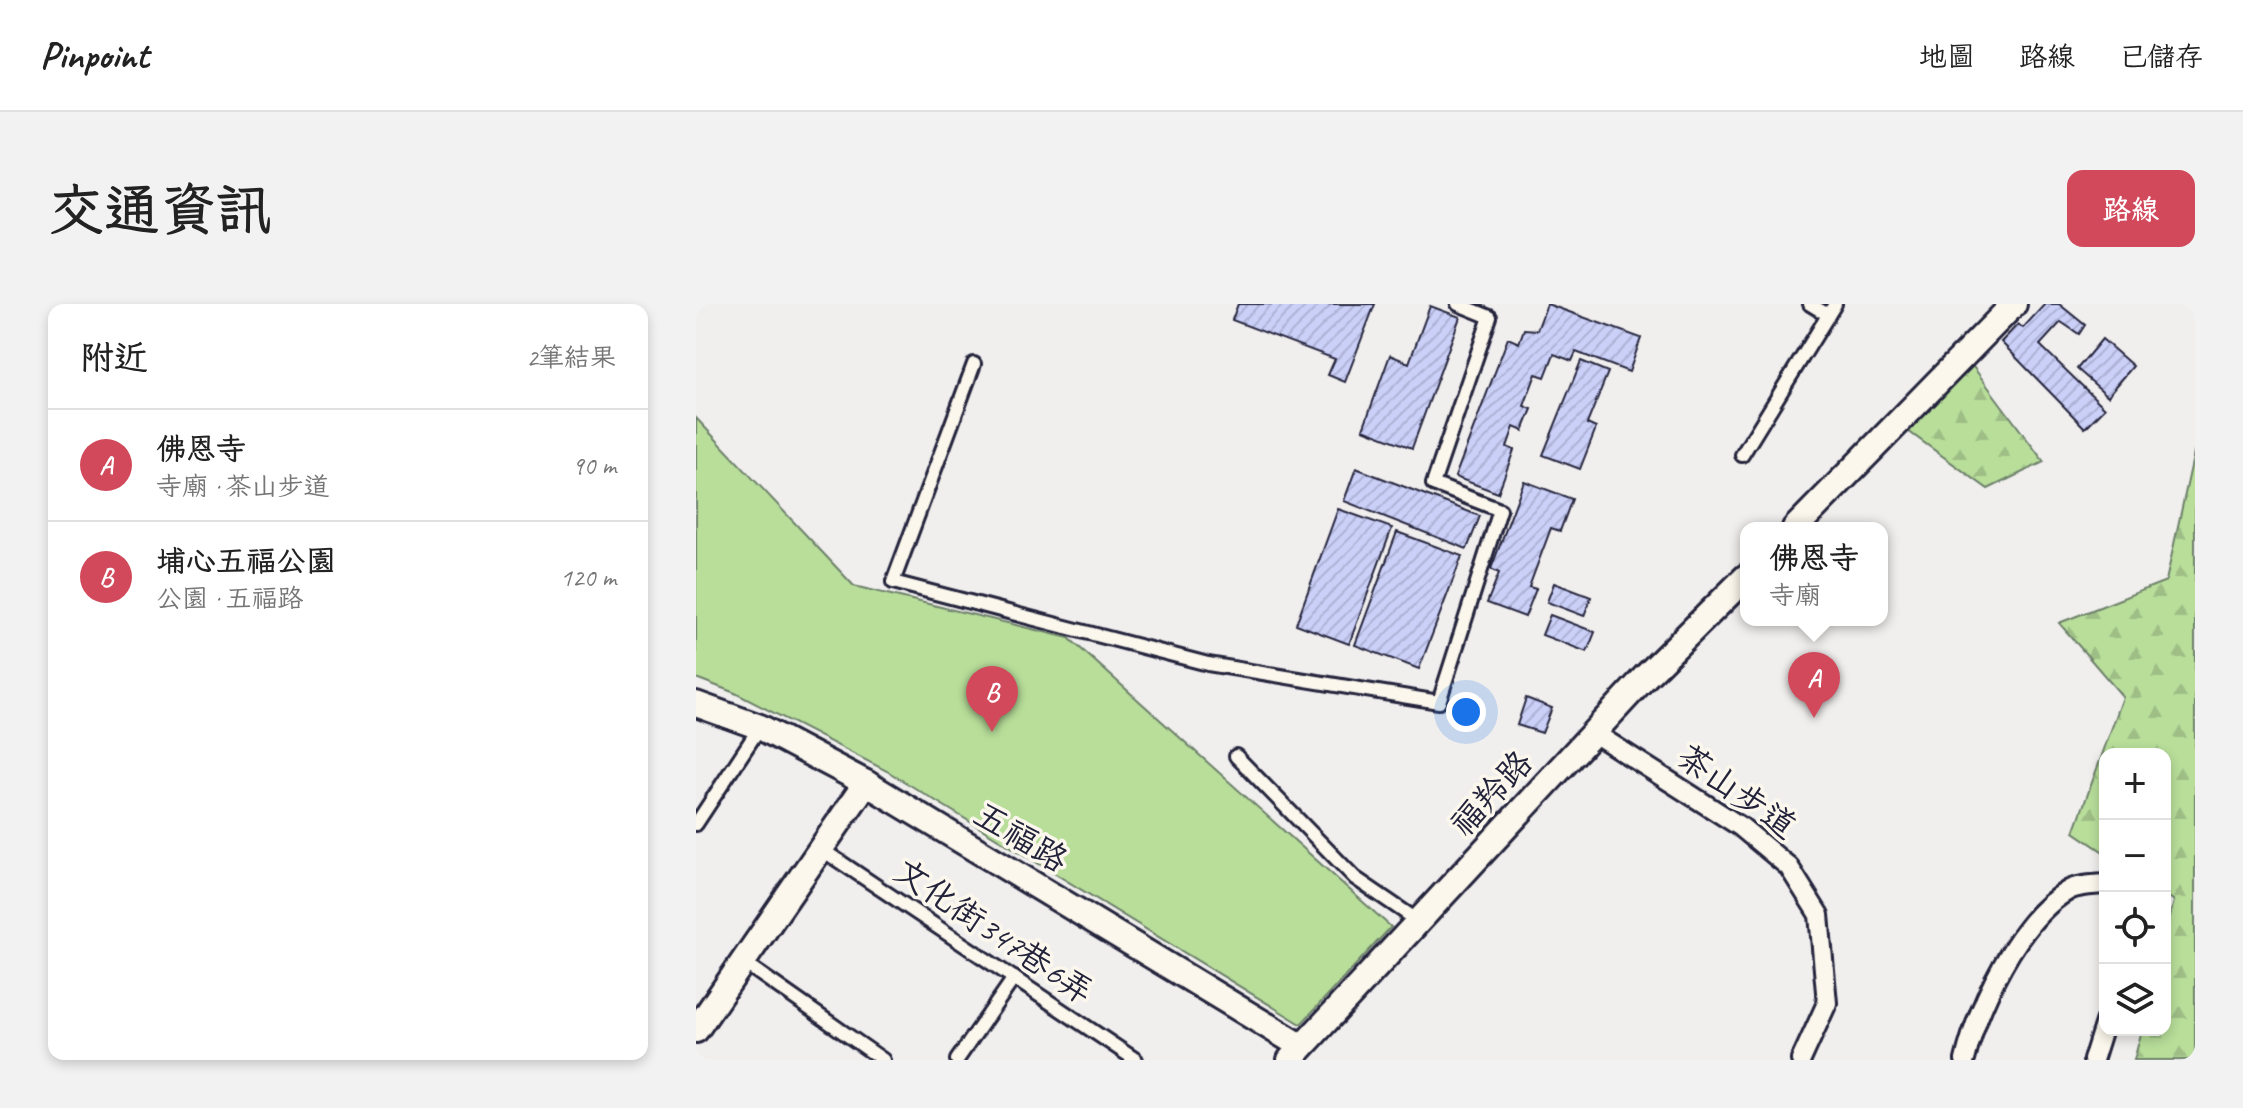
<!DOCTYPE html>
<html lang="zh-TW">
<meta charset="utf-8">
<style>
body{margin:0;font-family:Caveat,"LXGW WenKai TC",sans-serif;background:#f2f2f2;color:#222}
.controls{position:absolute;right:24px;bottom:24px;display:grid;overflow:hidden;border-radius:16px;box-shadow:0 4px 12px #0003}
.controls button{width:72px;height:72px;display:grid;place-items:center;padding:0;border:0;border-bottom:2px solid #e0e0e0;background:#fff;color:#222;font:40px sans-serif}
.you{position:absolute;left:770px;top:408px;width:28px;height:28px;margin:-20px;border:6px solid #fff;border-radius:50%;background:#1a73e8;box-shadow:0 0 0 12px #1a73e833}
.badge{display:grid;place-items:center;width:52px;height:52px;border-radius:50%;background:#d1495b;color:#fff;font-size:26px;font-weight:700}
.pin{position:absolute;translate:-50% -66px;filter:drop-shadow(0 2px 4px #0008)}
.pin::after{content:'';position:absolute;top:42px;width:28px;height:24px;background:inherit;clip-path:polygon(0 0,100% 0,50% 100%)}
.popup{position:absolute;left:1044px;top:218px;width:148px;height:104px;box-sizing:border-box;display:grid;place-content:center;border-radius:16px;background:#fff;filter:drop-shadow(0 2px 6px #0005);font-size:26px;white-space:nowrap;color:#767676}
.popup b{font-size:30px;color:#222}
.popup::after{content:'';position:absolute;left:50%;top:100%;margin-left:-16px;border:16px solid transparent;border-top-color:#fff}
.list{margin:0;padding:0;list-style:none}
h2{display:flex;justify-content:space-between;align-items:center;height:104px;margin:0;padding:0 32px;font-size:34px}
h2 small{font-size:26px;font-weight:400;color:#767676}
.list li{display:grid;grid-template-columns:52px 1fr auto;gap:24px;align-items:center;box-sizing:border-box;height:112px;padding:0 32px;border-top:2px solid #e0e0e0}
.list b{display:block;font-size:30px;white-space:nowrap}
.list p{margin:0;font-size:26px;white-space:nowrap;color:#767676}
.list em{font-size:26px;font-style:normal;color:#767676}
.icon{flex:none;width:44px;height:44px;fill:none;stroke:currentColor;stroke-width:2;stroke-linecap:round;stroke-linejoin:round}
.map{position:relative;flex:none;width:1499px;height:756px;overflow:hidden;border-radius:16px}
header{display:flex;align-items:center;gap:48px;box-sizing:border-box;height:112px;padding:0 40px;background:#fff;border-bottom:2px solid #e0e0e0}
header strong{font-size:38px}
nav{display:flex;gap:44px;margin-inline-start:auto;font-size:28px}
.intro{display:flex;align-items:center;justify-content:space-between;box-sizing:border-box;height:192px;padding:0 48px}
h1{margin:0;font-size:56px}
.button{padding:20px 36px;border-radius:16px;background:#d1495b;color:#fff;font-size:28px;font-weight:700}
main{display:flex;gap:48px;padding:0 48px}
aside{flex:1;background:#fff;border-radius:16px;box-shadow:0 4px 12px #0003}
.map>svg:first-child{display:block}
.forest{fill:url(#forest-firs);stroke:#6d806a;stroke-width:2}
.park{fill:#b8de9a;stroke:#6d806a;stroke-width:2}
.building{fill:url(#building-hatch);stroke:#22223b;stroke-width:2}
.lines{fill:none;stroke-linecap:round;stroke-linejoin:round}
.service-casing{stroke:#22223b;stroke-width:18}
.pedestrian-casing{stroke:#22223b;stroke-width:24}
.minor-casing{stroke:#22223b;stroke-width:30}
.service{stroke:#fbf7ec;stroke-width:12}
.pedestrian{stroke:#fbf7ec;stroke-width:18}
.minor{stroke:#fbf7ec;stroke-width:24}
.labels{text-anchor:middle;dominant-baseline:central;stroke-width:7;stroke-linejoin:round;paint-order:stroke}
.street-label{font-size:34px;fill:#22223b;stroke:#fbf7ec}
</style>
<header>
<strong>Pinpoint</strong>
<nav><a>地圖</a><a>路線</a><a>已儲存</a></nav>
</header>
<div class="intro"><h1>交通資訊</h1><a class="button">路線</a></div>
<main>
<aside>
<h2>附近<small>2筆結果</small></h2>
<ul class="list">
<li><span class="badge">A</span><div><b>佛恩寺</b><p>寺廟 · 茶山步道</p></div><em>90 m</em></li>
<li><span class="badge">B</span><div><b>埔心五福公園</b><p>公園 · 五福路</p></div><em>120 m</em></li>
</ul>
</aside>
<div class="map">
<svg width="1499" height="756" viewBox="0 0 1499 756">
<defs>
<pattern id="forest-firs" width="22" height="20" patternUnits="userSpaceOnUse" patternTransform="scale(2)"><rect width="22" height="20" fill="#b8de9a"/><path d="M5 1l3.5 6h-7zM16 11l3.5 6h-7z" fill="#9ebe86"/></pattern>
<pattern id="building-hatch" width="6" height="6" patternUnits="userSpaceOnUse" patternTransform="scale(2)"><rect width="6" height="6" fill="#cbd0f8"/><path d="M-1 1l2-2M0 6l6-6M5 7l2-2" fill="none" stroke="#aeb2d6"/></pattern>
</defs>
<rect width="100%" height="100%" fill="#f1efee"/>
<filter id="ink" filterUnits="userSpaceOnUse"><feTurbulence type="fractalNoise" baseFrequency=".0125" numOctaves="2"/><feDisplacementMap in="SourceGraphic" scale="16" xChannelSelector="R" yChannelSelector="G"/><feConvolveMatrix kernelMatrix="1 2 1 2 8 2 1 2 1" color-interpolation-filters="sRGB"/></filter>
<g filter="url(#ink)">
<g class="forest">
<path d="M1275 60 1348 158 1292 185 1212 127Z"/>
<path d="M1499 144V756H1438L1446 726H1469V632L1478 597 1469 590V450H1409V549L1378 528 1427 393 1363 319 1470 277Z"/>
</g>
<path class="park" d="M0 114 158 282 373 334 695 623 605 720 191 467 39 389 0 374Z"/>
<g class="building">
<path d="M542 0H679L649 78 632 71 639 55 536 16Z"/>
<path d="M851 0 945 34 933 68 880 48 876 57 858 50 849 73 840 70 828 102 836 105 827 127 818 123 811 143 818 146 802 189 759 173 812 34 823 39 828 25 841 26Z"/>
<path d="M1349 0H1363L1389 21 1383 30 1365 18 1344 41 1409 104 1389 124 1305 38 1322 20 1327 24Z"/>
<path d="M734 2 764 13 716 144 667 125 694 51 713 59Z"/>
<path d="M1406 35 1437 62 1412 92 1381 65Z"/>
<path d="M885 57 912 68 891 120 900 124 884 165 847 151Z"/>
<path d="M660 164 784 212 771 245 648 197Z"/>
<path d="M828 177 876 195 864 227 855 224 833 283 840 285 829 313 791 299 803 269 795 265Z"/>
<path d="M642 205 696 224 653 340 600 320Z"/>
<path d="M701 228 766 252 723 365 659 341Z"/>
<path d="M858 279 895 293 888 312 851 298Z"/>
<path d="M854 311 899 328 891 348 846 331Z"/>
<path d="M830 394 856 404 846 429 821 421Z"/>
</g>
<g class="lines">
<defs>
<g id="service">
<path d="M1114 0 1132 11"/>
<path d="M278 60 197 278 512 360 743 398 804 206 737 180 794 13 762 0"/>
<path d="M1046 151 1139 0"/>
<path d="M540 452 659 574 722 617"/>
<path d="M0 520 64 423"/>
<path d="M125 545 440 756"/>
<path d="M47 658 187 756"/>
<path d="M261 756 318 674"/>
</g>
<g id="pedestrian">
<path d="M898 429 1045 523 1093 563 1123 611 1131 699 1105 756"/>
<path d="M1269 756C1282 702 1322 615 1373 586 1382 581 1398 581 1409 580"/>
<path d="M1397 756 1409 718"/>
</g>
<g id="minor">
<path d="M1099 224 1318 0"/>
<path d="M0 400 64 423 170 479 605 742"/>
<path d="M0 726 170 479"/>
<path d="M594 756 949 373 1050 273"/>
</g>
</defs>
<use href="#service" class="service-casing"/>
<use href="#pedestrian" class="pedestrian-casing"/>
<use href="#minor" class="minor-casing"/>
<use href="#service" class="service"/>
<use href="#pedestrian" class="pedestrian"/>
<use href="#minor" class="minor"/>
</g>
</g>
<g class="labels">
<g class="street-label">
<text transform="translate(1041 487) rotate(35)">茶山步道</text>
<text transform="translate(795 489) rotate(-47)">福羚路</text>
<text transform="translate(325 533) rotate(31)">五福路</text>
<text transform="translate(298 627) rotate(34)">文化街347巷6弄</text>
</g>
</g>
</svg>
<div class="controls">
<button>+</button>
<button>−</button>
<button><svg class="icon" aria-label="locate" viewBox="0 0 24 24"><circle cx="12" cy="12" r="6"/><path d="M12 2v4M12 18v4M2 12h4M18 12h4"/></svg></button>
<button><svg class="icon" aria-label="layers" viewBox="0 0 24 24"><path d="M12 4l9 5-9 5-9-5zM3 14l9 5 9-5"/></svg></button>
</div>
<div class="you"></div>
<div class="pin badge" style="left:1118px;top:414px">A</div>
<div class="popup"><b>佛恩寺</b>寺廟</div>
<div class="pin badge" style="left:296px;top:428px">B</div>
</div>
</main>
